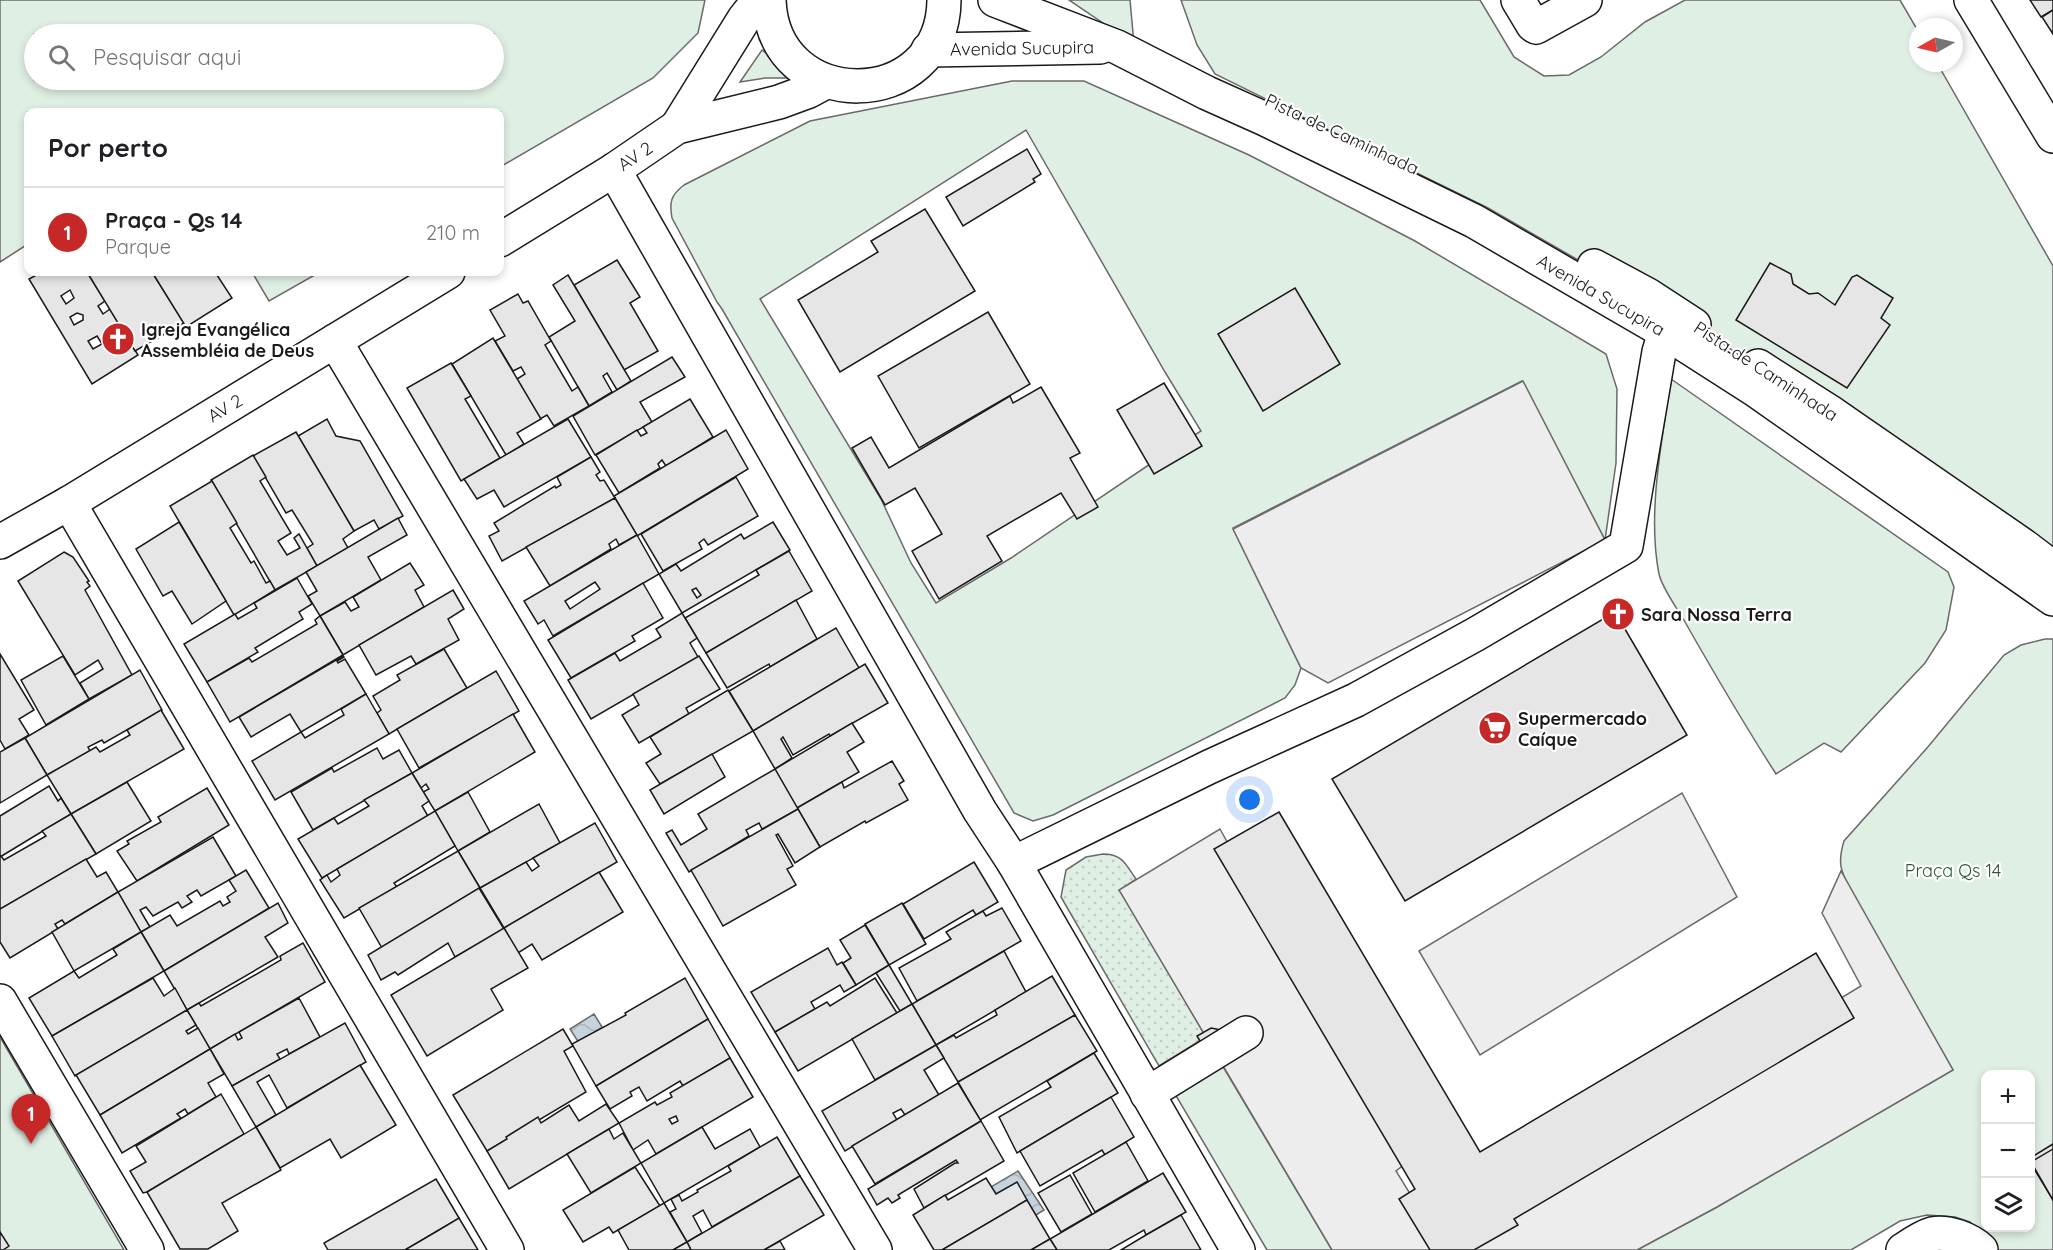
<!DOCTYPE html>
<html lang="pt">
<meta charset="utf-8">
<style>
body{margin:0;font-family:Quicksand,sans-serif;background:#f6f6f6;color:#202124}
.controls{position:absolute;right:18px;bottom:18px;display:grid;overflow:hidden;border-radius:12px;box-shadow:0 3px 9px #0003}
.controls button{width:54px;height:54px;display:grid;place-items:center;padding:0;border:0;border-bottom:2px solid #e0e0e0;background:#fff;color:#202124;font:30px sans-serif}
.compass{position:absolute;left:1909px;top:18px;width:54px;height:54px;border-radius:50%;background:#fff;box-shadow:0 3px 9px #0003;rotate:262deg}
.you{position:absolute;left:1250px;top:800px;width:21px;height:21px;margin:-15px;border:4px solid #fff;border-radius:50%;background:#1a73e8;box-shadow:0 0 0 9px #1a73e833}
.badge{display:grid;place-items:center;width:39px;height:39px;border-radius:50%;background:#c62828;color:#fff;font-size:20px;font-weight:700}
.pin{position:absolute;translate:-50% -50px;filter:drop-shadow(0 2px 3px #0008)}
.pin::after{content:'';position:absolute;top:32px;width:21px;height:18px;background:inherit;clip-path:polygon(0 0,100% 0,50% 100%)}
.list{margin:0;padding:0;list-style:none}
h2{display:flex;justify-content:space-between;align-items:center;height:78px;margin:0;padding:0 24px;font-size:26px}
h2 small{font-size:20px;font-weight:400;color:#757577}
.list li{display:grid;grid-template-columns:39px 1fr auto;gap:18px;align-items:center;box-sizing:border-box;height:90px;padding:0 24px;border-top:2px solid #e0e0e0}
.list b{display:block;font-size:22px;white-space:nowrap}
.list p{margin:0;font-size:20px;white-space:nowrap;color:#757577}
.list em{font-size:20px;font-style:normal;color:#757577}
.icon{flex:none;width:33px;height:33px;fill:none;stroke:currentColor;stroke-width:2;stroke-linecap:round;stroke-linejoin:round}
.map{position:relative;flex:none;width:2053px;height:1250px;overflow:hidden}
.search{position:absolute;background:#fff;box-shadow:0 3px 9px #0003;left:24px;top:24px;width:480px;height:66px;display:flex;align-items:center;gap:15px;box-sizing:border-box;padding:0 21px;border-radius:33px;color:#757577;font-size:22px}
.panel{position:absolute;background:#fff;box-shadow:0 3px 9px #0003;left:24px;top:108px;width:480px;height:168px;border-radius:12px}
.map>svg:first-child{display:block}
.grass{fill:url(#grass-dots);stroke:#6a6a6a;stroke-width:1.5}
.park{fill:#e0efe3;stroke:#6a6a6a;stroke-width:1.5;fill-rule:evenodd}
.parking{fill:#ededed;stroke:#6a6a6a;stroke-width:1.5}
.water{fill:url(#water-waves);stroke:#6a6a6a;stroke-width:1.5}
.building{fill:#e6e6e6;stroke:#1a1a1a;stroke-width:1.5;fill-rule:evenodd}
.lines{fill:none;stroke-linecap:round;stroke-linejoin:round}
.minor-casing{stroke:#1a1a1a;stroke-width:36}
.minor{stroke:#fff;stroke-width:33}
.labels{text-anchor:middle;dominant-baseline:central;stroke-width:4.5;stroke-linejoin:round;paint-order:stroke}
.street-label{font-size:18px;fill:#1a1a1a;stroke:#fff}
.poi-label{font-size:18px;font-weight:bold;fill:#1a1a1a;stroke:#fff;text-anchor:start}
.park-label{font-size:18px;fill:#2b5a34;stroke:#fff}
</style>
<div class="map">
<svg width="2053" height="1250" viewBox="0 0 2053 1250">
<defs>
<pattern id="grass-dots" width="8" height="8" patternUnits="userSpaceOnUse" patternTransform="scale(1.5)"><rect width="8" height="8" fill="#e0efe3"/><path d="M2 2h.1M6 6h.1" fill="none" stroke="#c0ccc2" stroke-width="1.8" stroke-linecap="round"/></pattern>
<pattern id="water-waves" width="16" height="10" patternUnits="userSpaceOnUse" patternTransform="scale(1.5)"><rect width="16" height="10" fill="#c6d2dc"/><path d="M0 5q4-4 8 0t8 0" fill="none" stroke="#aab4bc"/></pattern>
</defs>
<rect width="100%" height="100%" fill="#fff"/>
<path class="grass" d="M1103 854C1123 854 1126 865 1136 879L1120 890 1206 1037 1159 1066 1061 897 1066 870 1086 857Z"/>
<g class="park">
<path d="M0 0H705L698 33 653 78 500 167V112H28V244L0 262ZM34 34H494V80H34Z"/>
<path d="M1069 0H1130L1134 44Z"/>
<path d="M1181 0H1480L1514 57 1544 76 1569 75 1601 57 1645 22 1685 0H1900L1918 31V63H1937L2053 266V580L1722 343 1488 208 1215 74 1197 45Z"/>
<path d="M762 50 799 78H765L740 82Z"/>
<path d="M1012 81H1084L1249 155 1415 241 1606 354 1617 389 1616 463 1605 540 1522 381 1233 528 1301 668 1295 685 1285 698 1053 815 1033 821 1014 813 722 309 717 302 672 218C669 202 671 195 684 185L810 121ZM1026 130 1165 372 1201 431 1156 460 1011 558 936 603 911 563 881 499 760 299Z"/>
<path d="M252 272H320L269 301Z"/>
<path d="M1671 379 1948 572 1954 587 1946 630 1925 663 1841 752 1824 743 1776 774C1744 724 1714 673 1685 622 1677 608 1662 588 1659 574 1647 514 1662 440 1671 379Z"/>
<path d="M2045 639H2053V1250H1994L1970 1222 1955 1217 1927 1215 1900 1221 1851 1250H1637L1717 1207 1953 1070 1851 892C1841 871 1837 864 1844 841L1927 748 2004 655 2021 645ZM1986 1074H2030V1228H1986Z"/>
<path d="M0 1037 124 1250H0Z"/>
<path d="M1222 1065 1332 1250H1267L1175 1094Z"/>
</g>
<g class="parking">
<path d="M1523 381 1605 540 1328 683 1301 668 1233 529Z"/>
<path d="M1682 793 1737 897 1480 1055 1419 951Z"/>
<path d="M1220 829 1259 899 1417 1155 1396 1171 1444 1249 1648 1115 1861 986 1822 913 1841 871 1953 1070 1717 1207 1637 1250H1332L1119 890Z"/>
</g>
<g class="water">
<path d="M594 1014 615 1048 607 1087 570 1029Z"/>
<path d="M1018 1171 1044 1210 988 1245 962 1204Z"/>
</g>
<g class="building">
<path d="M2030 0H2053V10L2041 17Z"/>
<path d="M2053 10V34L2042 17Z"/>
<path d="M1027 149 1041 174 1033 179 1035 182 963 226 946 197Z"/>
<path d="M925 209 975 291 840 372 798 300 878 252 871 241Z"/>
<path d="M617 260 640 297 630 303 658 351 624 370 574 285Z"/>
<path d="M1770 263 1791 274 1793 284 1809 294 1818 293 1835 305 1852 277 1857 275 1893 298 1881 318 1890 325 1847 388 1736 320Z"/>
<path d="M42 272H87L105 301 98 306 103 314 110 309 138 355 92 384 29 279ZM70 290 74 298 66 304 61 296ZM77 313 83 315V320L74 325 70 317ZM97 336 102 344 93 349 88 341Z"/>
<path d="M87 272H152L184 323 135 351Z"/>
<path d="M152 272H215L232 298 186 327Z"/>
<path d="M568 275 631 381 617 390 607 373 603 376 612 392 589 406 549 337 575 321 553 285Z"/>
<path d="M1295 288 1340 364 1263 411 1218 334Z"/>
<path d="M518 294 523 303 528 301 551 341 545 345 572 391 578 387 589 406 554 426 547 415 540 419 517 379 525 374 521 367 513 371 495 341 505 336 490 310Z"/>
<path d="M988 312 1030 384 919 448 878 376Z"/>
<path d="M493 338 541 419 517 433 524 444 506 455 452 364Z"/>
<path d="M672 357 685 377 640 402 652 422 595 455 573 416Z"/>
<path d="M451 363 471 396 465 399 500 458 461 481 407 388Z"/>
<path d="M1164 383 1202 446 1154 474 1117 410Z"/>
<path d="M1041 387 1080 453 1070 458 1098 507 1077 519 1061 493 987 536 1002 561 939 599 912 551 942 534 915 488 885 505 852 448 871 437 889 468 1010 396 1013 403Z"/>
<path d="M690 399 713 437 666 466 662 460 658 464 660 468 619 493 596 455 637 430 641 436 647 433 643 427Z"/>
<path d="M327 419 336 436 360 441 403 516 379 529 374 520 354 531 298 436Z"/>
<path d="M568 419 591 457 504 507 494 490 477 499 464 479Z"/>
<path d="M726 430 748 469 637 536 614 496Z"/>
<path d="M296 432 354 531 343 539 348 548 317 566 307 548 313 544 292 510 286 513 253 456Z"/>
<path d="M253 455 266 477 260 481 291 533 278 541 287 555 300 548 294 538 299 534 317 566 275 590 211 480Z"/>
<path d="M591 457 600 472 596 475 600 481 604 480 615 498 502 561 489 536 499 531 494 523 555 486 556 488 561 485 557 477Z"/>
<path d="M736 477 758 516 708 545 704 539 699 543 702 549 663 571 641 534Z"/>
<path d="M212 481 237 523 230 528 251 563 254 561 266 583 270 581 275 590 234 615 170 506Z"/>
<path d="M615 498 637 535 619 545 616 539 609 544 611 549 550 586 526 547Z"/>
<path d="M398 518 407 535 368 557 381 580 320 616 308 596 317 591 306 572Z"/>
<path d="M179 522 226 601 192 624 172 591 163 596 136 549Z"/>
<path d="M773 522 790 550 682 613 659 574 676 564 681 571 741 534 744 539ZM696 588 701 595 697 598 692 590Z"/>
<path d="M637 535 659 574 553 636 544 620 538 624 524 601ZM595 582 600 589 570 609 565 601Z"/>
<path d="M789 551 812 591 706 653 685 618 759 575 756 570Z"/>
<path d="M64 552 73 557 89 581 87 582 90 586 85 590 132 675 89 699 80 683 103 669 98 660 75 675 18 581Z"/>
<path d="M410 563 424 585 415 590 424 607 343 655 320 616 345 602 351 611 359 607 353 597Z"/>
<path d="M297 578 312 604 299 612 303 619 255 648 258 652 207 682 184 644 235 614 238 619 257 608 254 603Z"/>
<path d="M643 583 663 618 632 636 635 641 571 678 548 640Z"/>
<path d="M453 590 464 609 448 619 459 640 416 664 411 656 376 675 359 645Z"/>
<path d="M796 600 817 639 770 667 769 664 727 688 706 653Z"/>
<path d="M1615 612 1687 735 1405 901 1332 779Z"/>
<path d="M682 613 697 638 690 643 698 657 591 719 568 680 615 653 620 661 661 637 656 629Z"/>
<path d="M320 616 343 655 230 722 207 682 249 658 252 662 317 624 315 620Z"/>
<path d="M836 628 859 668 753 731 729 691Z"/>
<path d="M444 649 467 688 389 734 377 713 381 710 373 696 400 680 397 675Z"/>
<path d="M0 654 34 710 19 719 29 735 5 749 0 740Z"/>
<path d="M63 656 89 699 46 725 21 680Z"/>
<path d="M343 656 344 657 337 661 338 663 345 659 366 694 301 732 290 714 251 737 239 717Z"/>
<path d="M699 656 720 689 686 708 689 714 639 743 622 715 639 705 633 694Z"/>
<path d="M865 664 888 703 830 736 829 734 793 755 783 737 781 739 792 758 775 769 753 731Z"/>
<path d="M140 670 162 710 104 743 102 740 88 747 90 751 47 775 25 738Z"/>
<path d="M496 671 519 711 419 768 397 729Z"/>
<path d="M728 690 753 731 660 784 646 763 661 754 650 737Z"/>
<path d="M366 694 389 734 275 800 252 761 301 732 305 738 344 715 341 709Z"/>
<path d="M161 710 184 749 71 814 47 775 96 747 100 752 130 735 127 730Z"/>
<path d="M513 714 535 752 435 811 423 792 429 789 426 784 421 788 412 773Z"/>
<path d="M852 723 864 742 847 752 859 772 797 808 775 769Z"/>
<path d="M25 738 47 775 0 803V752Z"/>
<path d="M377 748 383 759 399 750 412 773 313 830 291 792 332 768 334 772Z"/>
<path d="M712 754 725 777 664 814 650 790Z"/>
<path d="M892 761 904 781 899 784 908 800 866 823 865 821 820 847 797 808 842 782 844 788Z"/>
<path d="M775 769 798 809 762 829 759 823 746 830 749 836 689 872 666 833 672 830 681 845 707 829 698 814Z"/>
<path d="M412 773 429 801 422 806 428 816 322 878 298 839 334 818 338 824 369 806 364 800Z"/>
<path d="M127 782 151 821 96 854 71 814Z"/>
<path d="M49 786 58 801 61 798 71 814 0 857V816Z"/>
<path d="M207 788 229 825 137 881 117 851 129 844 127 841 161 822 158 817Z"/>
<path d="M468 792 490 832 458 851 435 811Z"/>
<path d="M539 804 560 843 480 888 458 851Z"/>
<path d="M798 809 820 847 795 863 778 834 776 835 793 866 787 869 796 885 723 926 691 870Z"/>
<path d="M435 811 455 846 394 883 397 887 344 918 320 880 327 875 331 882 340 875 337 869Z"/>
<path d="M1279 812 1480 1152 1816 953 1854 1018 1514 1219 1518 1225 1474 1250H1430L1399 1199 1415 1189 1214 849Z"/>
<path d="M71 814 96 854 0 909V857L1 856 4 860 46 836 42 831Z"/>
<path d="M595 823 617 862 504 928 480 888 526 862 532 871 539 866 533 858Z"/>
<path d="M213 837 236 876 201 896 197 890 187 896 192 902 182 908 178 902 153 916 146 907 140 910 150 927 141 932 118 892Z"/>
<path d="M458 851 480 888 382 948 359 908Z"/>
<path d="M86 859 97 877 106 872 118 892 65 924 62 920 55 924 58 929 10 958 0 942V909Z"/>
<path d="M974 862 998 902 976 915 973 910 924 939 903 904Z"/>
<path d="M246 870 269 908 164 971 141 932 170 915 177 926 220 901 223 906 230 902 227 897 236 891 229 880Z"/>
<path d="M599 872 623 912 542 960 532 944 518 953 504 928Z"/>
<path d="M479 888 504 929 455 957 448 943 398 975 395 972 381 980 368 955Z"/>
<path d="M118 892 141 932 74 971 52 932Z"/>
<path d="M278 903 288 923 265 937 278 957 187 1010 164 971Z"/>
<path d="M902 903 926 944 889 965 865 924Z"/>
<path d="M1002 908 1021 941 917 1001 899 968 951 939 946 932 983 911 986 916Z"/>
<path d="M865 925 889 965 856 985 843 963 851 958 840 940Z"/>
<path d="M504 928 528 968 491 989 503 1010 427 1056 391 995Z"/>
<path d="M141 932 164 971 52 1036 29 998 74 971 79 978 117 955 113 949Z"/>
<path d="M303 943 325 982 210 1049 187 1010 199 1003 201 1006 281 960 280 956Z"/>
<path d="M828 948 837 965 842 962 856 985 844 992 840 985 811 1002 815 1009 775 1032 751 992Z"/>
<path d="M1004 951 1026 992 936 1045 912 1004Z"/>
<path d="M889 965 912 1004 900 1011 876 973Z"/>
<path d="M1052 976 1075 1015 958 1082 936 1045 954 1035 956 1038 997 1015 995 1010Z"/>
<path d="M153 978 164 996 175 988 187 1010 75 1076 52 1036Z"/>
<path d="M685 978 708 1019 596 1086 572 1044 626 1015 625 1013Z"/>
<path d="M875 978 897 1013 798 1071 775 1032 827 1002 830 1006Z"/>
<path d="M299 998 320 1037 289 1054 287 1049 277 1054 280 1059 232 1086 210 1049 235 1034 238 1040 242 1038 239 1032Z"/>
<path d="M912 1004 936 1045 875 1080 852 1039Z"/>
<path d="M187 1010 196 1025 186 1031 188 1034 198 1028 210 1049 100 1115 76 1075Z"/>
<path d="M1075 1015 1097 1051 980 1120 958 1082Z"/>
<path d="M708 1019 730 1058 683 1086 680 1081 647 1101 639 1087 630 1092 632 1096 610 1109 596 1086Z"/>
<path d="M345 1023 366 1062 287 1108 269 1075 257 1082 276 1115 256 1127 232 1086Z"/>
<path d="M1211 1028 1221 1030 1206 1051 1197 1036Z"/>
<path d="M563 1029 573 1046 564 1051 586 1092 487 1151 453 1095Z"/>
<path d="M936 1045 944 1058 924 1070 939 1095 905 1115 901 1109 893 1113 897 1120 845 1151 822 1111Z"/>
<path d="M210 1049 224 1074 208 1083 216 1097 188 1114 185 1109 177 1114 181 1118 122 1153 100 1115Z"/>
<path d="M1094 1053 1118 1093 1017 1153 999 1117 1051 1087 1047 1081Z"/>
<path d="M730 1058 753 1097 656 1154 648 1140 633 1150 619 1123 655 1102 657 1105 672 1097 670 1093ZM676 1116 678 1121 672 1124 669 1119Z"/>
<path d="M360 1065 396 1125 341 1158 330 1139 280 1168 256 1127Z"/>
<path d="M958 1083 981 1121 875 1184 852 1146Z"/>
<path d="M221 1094 244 1134 147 1192 143 1193 130 1171 146 1162 136 1146Z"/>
<path d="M1111 1097 1134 1137 1105 1155 1102 1150 1040 1186 1020 1151Z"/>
<path d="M606 1104 619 1123 509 1189 487 1151 507 1139 506 1137 538 1117 541 1123 569 1105 579 1121Z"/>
<path d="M981 1121 1004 1161 924 1208 914 1189 955 1163H958L956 1160 898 1195 900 1198 892 1203 888 1198 877 1205 868 1189Z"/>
<path d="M256 1127 281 1170 222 1203 238 1231 208 1249H180L147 1192Z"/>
<path d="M702 1127 715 1149 750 1129 760 1147 664 1203 641 1163Z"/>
<path d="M609 1129 614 1139 623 1133 641 1163 591 1193 567 1154Z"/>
<path d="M777 1137 800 1176 712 1227 703 1210 693 1216 702 1233 687 1242 670 1212 676 1209 671 1199 679 1195 682 1201 698 1192 697 1190 731 1171 728 1166Z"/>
<path d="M1126 1142 1148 1181 1095 1212 1073 1173Z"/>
<path d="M2053 1144V1200L2030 1162V1158Z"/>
<path d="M2053 1149V1200L2031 1162Z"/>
<path d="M635 1167 660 1206 613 1233 609 1227 583 1242 563 1210Z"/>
<path d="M1163 1173 1186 1212 1146 1235 1144 1230 1109 1250H1057L1050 1239Z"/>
<path d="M1070 1175 1092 1214 1061 1232 1038 1193Z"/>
<path d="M800 1176 824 1215 764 1250H691L687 1242Z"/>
<path d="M986 1178 996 1194 1017 1182 1027 1200 942 1250H934L913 1215 945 1195 948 1200Z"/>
<path d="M436 1179 459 1218 458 1219 405 1250H328L324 1243Z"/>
<path d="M1027 1200 1050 1239 1031 1250H942Z"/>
<path d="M664 1203 687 1242 673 1250H629L618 1230Z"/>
<path d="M1181 1215 1201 1250H1121L1146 1235Z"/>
<path d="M459 1218 478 1250H405L439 1230Z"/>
<path d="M0 1232 9 1246 3 1250H0Z"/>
<path d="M1050 1239 1057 1250H1031Z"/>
<path d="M780 1241 785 1250H764Z"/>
<path d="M687 1242 691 1250H673Z"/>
</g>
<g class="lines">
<defs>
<g id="minor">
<path d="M769 0C773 115 943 114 944 0"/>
<path d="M995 0 1117 47 1207 93 1265 119 1474 221 1665 332 1754 389 2053 599"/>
<path d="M1518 0 1533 25 1536 27 1585 0"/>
<path d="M1971 0 2053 136"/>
<path d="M928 50 1100 47"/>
<path d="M677 127 744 19 751 10 762 0"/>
<path d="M614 170 980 811 1014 863 1238 1250"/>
<path d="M500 240 614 170 677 127 779 102 809 91 822 84 824 81"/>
<path d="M1594 266 1648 295 1694 325"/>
<path d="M335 341 875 1250"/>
<path d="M1758 366 1833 414 2024 546 2053 568"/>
<path d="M69 503 507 1250"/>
<path d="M0 542 69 503 448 272"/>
<path d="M1014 863 1209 767 1356 700 1476 634 1626 546 1659 352 1665 332"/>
<path d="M0 1001 147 1250"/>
<path d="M1147 1094 1246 1033"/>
<path d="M1903 1250C1912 1244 1922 1237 1932 1234 1948 1231 1970 1239 1981 1250"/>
</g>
</defs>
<use href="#minor" class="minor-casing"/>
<use href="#minor" class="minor"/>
</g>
<defs>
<symbol id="church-disc" viewBox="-11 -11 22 22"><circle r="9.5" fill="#c62828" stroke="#fff"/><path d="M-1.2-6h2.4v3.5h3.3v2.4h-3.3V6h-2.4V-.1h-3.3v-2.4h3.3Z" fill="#fff"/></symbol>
<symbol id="supermarket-disc" viewBox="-11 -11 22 22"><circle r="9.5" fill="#c62828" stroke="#fff"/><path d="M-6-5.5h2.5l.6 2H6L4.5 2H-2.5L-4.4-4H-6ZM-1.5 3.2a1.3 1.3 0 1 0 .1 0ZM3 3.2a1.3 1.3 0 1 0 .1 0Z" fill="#fff"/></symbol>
</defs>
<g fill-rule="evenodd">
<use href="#church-disc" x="99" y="320" width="38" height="38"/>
<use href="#church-disc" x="1599" y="595" width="38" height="38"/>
<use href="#supermarket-disc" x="1476" y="709" width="38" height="38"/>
</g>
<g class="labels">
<g class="street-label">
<text transform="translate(1022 48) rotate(-1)">Avenida Sucupira</text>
<text transform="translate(1342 134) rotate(25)">Pista de Caminhada</text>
<text transform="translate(635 156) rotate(-34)">AV 2</text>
<text transform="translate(1601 295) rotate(30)">Avenida Sucupira</text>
<text transform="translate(1766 371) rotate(33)">Pista de Caminhada</text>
<text transform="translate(225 408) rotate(-31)">AV 2</text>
</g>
<g class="poi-label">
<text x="141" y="329">Igreja Evangélica<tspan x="141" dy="21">Assembléia de Deus</tspan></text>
<text x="1641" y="614">Sara Nossa Terra</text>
<text x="1518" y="718">Supermercado<tspan x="1518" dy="21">Caíque</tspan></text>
</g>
<g class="park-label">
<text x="1953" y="870">Praça Qs 14</text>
</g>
</g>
</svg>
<div class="controls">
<button>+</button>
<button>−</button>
<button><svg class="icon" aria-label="layers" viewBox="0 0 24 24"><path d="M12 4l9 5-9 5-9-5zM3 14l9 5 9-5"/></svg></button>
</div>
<svg class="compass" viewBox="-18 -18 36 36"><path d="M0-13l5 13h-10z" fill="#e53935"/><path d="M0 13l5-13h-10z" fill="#757577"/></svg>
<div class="you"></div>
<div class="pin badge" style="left:31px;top:1144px">1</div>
<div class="search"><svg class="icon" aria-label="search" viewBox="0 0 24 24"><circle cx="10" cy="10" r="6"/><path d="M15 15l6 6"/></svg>Pesquisar aqui</div>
<section class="panel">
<h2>Por perto<small></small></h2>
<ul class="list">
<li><span class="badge">1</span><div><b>Praça - Qs 14</b><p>Parque</p></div><em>210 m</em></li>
</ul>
</section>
</div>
